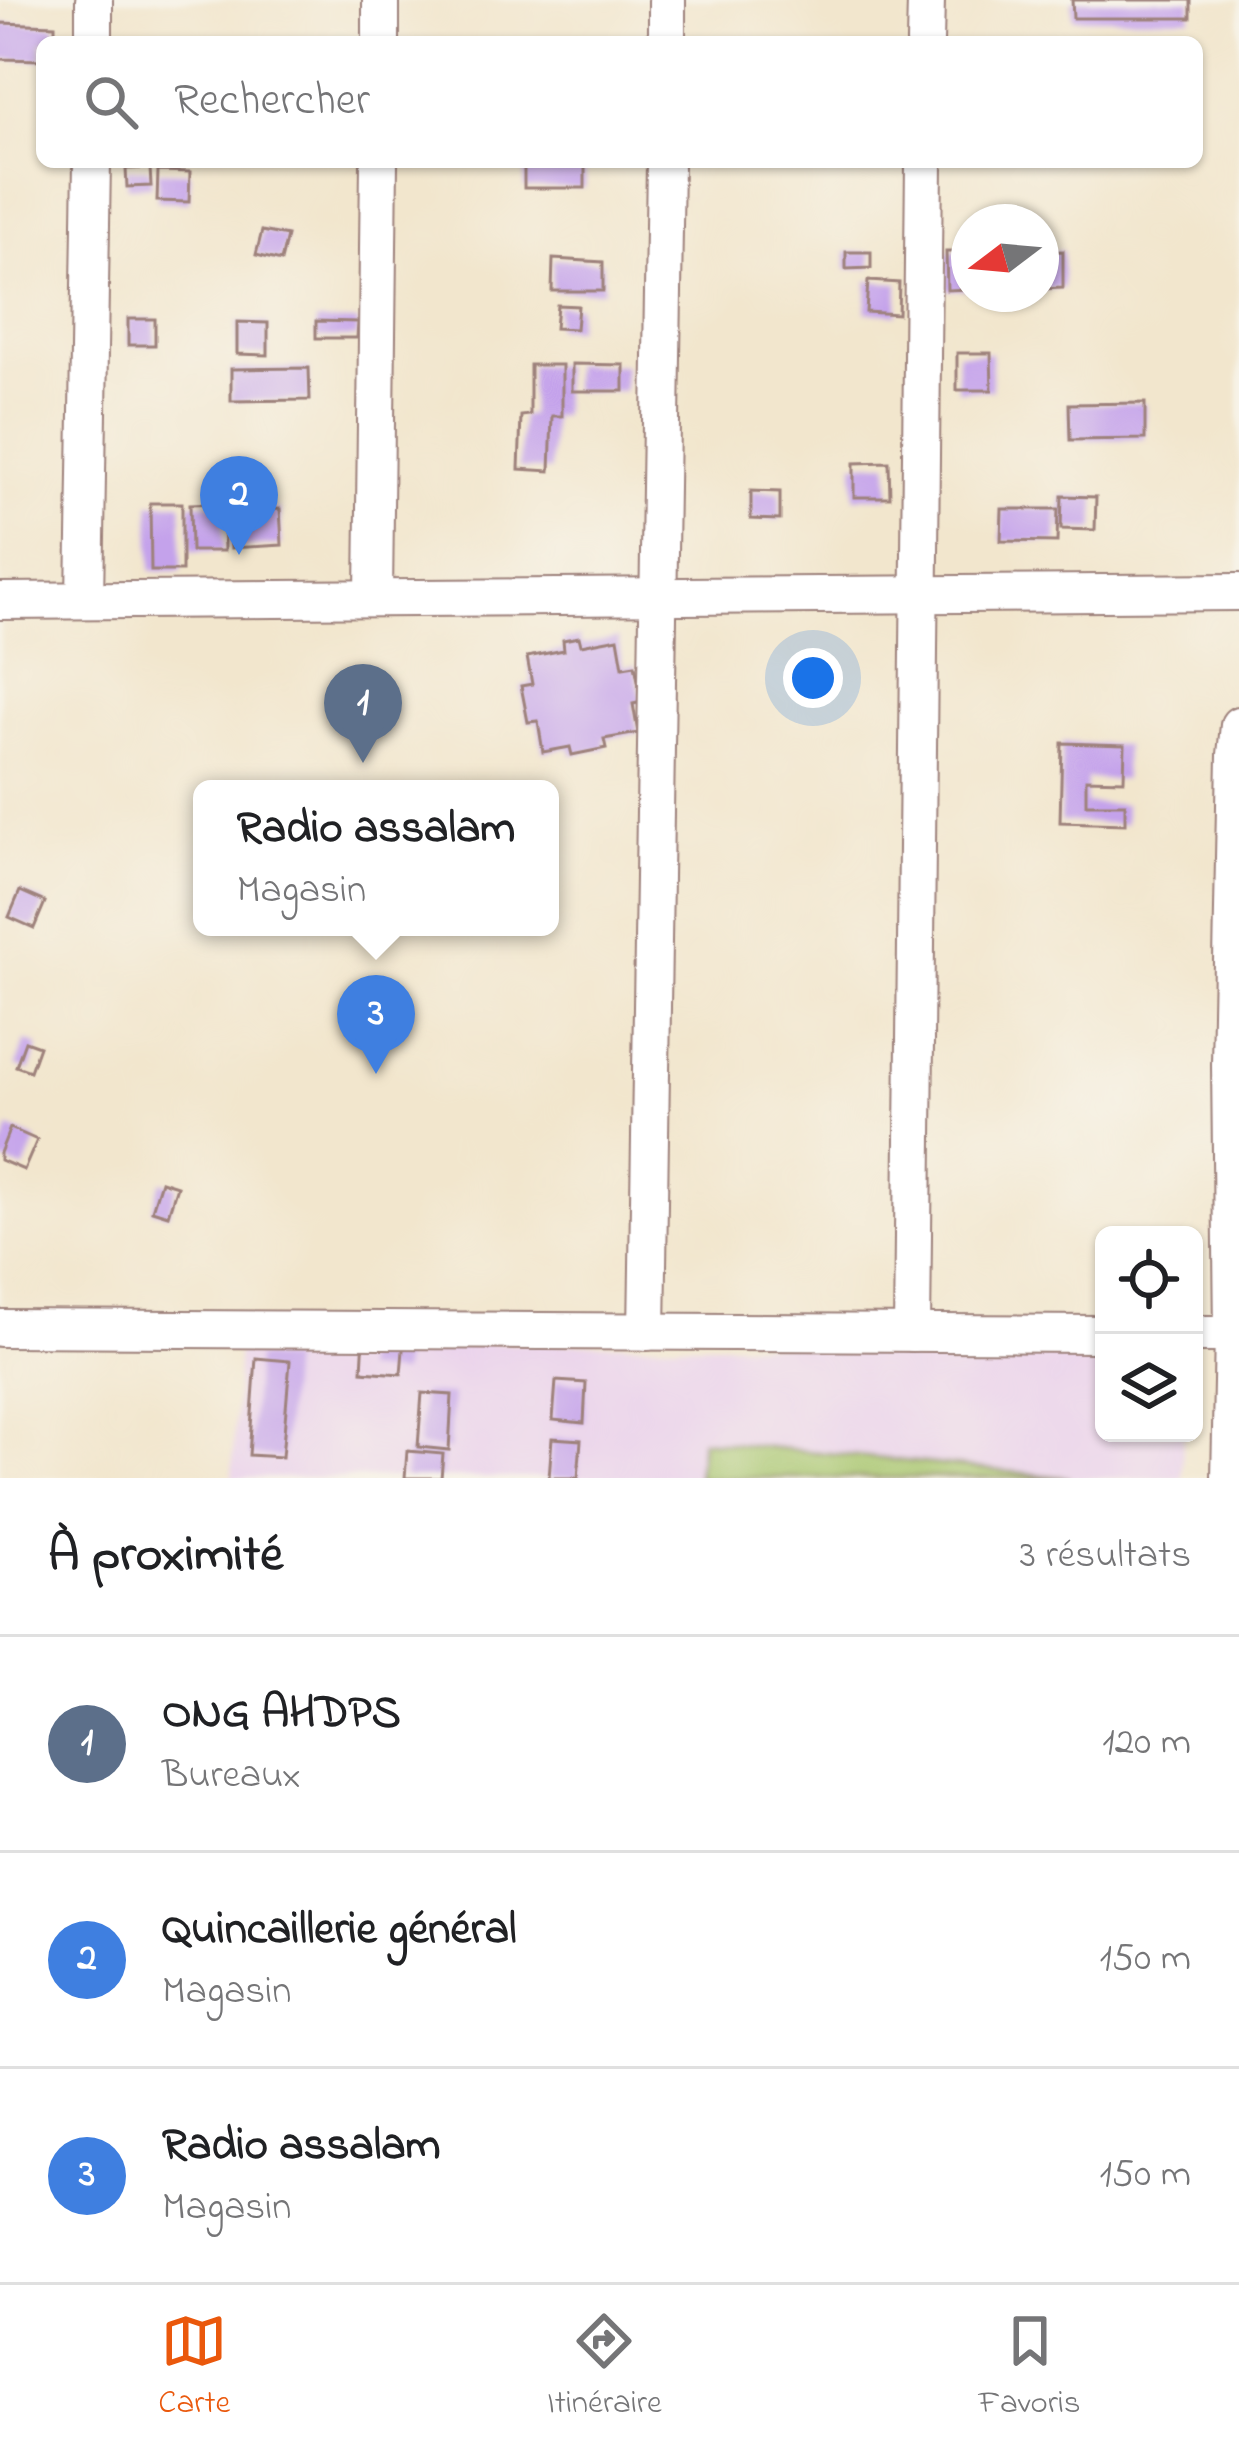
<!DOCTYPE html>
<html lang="fr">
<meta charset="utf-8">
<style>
body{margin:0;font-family:"Indie Flower",sans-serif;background:#f6f6f6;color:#202124}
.controls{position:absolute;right:36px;bottom:36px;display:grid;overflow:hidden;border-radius:18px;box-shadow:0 3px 9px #0004}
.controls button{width:108px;height:108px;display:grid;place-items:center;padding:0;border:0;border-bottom:3px solid #e0e0e0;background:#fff;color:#202124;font:60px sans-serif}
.compass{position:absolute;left:951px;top:204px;width:108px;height:108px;border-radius:50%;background:#fff;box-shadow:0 3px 9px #0004;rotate:254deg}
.you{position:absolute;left:813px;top:678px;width:42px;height:42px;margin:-30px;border:9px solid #fff;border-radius:50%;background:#1a73e8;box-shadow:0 0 0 18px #1a73e833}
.badge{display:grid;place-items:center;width:78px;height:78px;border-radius:50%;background:#ea580c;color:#fff;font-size:39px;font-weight:700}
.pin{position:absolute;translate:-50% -99px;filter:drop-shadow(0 3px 6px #0008)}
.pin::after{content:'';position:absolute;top:63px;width:42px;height:36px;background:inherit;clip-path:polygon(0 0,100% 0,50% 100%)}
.popup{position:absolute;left:193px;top:780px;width:366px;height:156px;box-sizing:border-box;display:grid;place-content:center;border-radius:18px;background:#fff;filter:drop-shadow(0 3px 9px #0005);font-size:39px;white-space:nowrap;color:#757577}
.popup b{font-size:45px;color:#202124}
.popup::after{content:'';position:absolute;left:50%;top:100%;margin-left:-24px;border:24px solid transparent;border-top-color:#fff}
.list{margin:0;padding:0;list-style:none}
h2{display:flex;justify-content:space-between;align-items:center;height:156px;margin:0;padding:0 48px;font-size:51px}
h2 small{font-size:39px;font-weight:400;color:#757577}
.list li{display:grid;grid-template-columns:78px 1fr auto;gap:36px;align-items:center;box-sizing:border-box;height:216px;padding:0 48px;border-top:3px solid #e0e0e0}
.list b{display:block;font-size:45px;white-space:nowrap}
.list p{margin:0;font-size:39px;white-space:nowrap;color:#757577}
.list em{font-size:39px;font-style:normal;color:#757577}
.icon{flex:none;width:66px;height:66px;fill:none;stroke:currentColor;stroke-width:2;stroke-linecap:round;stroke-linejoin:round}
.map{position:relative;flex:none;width:1239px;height:1478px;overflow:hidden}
.search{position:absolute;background:#fff;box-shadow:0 3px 9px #0004;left:36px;right:36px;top:36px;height:132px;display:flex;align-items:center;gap:30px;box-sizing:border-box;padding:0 42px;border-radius:18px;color:#757577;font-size:45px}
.sheet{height:804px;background:#fff}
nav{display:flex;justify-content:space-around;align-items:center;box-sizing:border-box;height:168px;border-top:3px solid #e0e0e0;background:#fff;font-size:33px;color:#757577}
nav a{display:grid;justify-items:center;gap:6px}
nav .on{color:#ea580c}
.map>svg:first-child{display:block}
.built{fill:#ead1ec}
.green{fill:#a5c46b;stroke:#78724b;stroke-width:3}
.building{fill:#c4a2eb}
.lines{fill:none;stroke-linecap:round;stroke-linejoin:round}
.minor-casing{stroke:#9e827c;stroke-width:40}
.minor{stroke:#fff;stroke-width:36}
</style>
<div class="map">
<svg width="1239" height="1478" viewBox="0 0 1239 1478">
<rect width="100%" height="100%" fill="#f7f3e8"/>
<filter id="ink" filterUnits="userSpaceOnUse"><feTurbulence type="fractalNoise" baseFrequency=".00833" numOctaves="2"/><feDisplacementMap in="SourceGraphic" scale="24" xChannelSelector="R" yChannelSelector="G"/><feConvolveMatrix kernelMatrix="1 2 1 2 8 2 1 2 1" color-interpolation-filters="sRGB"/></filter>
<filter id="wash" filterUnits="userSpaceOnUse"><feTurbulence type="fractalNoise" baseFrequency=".004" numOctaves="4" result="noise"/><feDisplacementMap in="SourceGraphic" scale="48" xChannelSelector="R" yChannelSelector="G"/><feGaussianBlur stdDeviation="2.7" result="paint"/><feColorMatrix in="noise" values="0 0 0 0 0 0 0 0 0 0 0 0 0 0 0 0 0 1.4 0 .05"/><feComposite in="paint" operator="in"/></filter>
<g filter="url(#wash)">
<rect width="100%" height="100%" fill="#f2e6cd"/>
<path class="built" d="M238 1342 1104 1346V1433H1183L1182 1478H232Z"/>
<path class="green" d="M701 1440 1070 1478H697Z"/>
<g id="blocks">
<g class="building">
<path d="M1072 0H1191V18H1073Z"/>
<path d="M0 23 55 25V42H42V60L0 59Z"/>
<rect x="524" y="162" width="61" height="26"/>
<path d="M150 168 151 186 127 187 126 169Z"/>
<path d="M158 171 190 172 189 202 157 201Z"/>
<path d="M262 231 287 236 281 261 256 255Z"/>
<path d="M1063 251V288L1041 289V252Z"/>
<path d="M846 252H871V268L846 269Z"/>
<path d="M946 252H969V289L947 290Z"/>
<path d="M553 259 603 262V291H552Z"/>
<path d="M868 281 899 283 898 314 866 312Z"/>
<path d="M557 305 578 306 576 329 555 328Z"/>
<rect x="128" y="319" width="27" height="26"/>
<path d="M316 321 358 322 357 338H316Z"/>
<path d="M237 322 268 323V355L237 354Z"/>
<path d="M957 353H991L992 390H957Z"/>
<path d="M572 364 624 365V391H572Z"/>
<path d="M530 365H562V416H552L550 471 519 469 521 416 530 415Z"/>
<path d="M309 368 310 400 231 401V369Z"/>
<path d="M1145 403V439L1070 440 1069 404Z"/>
<path d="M889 462 890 497H854V463Z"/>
<path d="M751 491 780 492V520L751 519Z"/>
<path d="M1062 496 1096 497 1095 530 1061 529Z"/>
<path d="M150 503H182V571H151Z"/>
<path d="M223 503 224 551H191L190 504Z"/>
<path d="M280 509 282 545 231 548 229 512Z"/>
<path d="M1002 509H1058L1057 542 1001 541Z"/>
<path d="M579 637 581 645 618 638 623 667 635 665 642 702 633 704 638 733 604 739 606 748 572 755 570 747 543 752 538 721 528 722 521 686 532 684 527 657 564 650 563 640Z"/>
<path d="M1062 743 1125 745 1124 780 1086 779V804H1125V824L1060 822Z"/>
<path d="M20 891 45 902 34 928 9 917Z"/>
<path d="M25 1041 39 1046 30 1071 16 1066Z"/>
<path d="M10 1128 37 1140 24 1170 0 1160V1153Z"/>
<path d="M161 1181 177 1186 168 1215 152 1210Z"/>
<path d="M364 1335 404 1338 401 1374 362 1371Z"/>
<path d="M256 1358 290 1361 282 1457 249 1455Z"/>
<path d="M556 1381 586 1383 584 1423 553 1420Z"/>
<path d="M422 1393 452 1395 449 1450 418 1447Z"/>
<path d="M552 1438 581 1440 578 1478H549Z"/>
<path d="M407 1451 443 1454 441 1478H405Z"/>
</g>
</g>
</g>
<g filter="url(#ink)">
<use href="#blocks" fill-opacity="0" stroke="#9e827c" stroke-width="3"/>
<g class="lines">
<defs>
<g id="minor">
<path d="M94 42V0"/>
<path d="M381 42V0"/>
<path d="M667 42V0"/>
<path d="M925 42 926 0"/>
<path d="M374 596 379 162"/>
<path d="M85 600 92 162"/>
<path d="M0 601 1239 592"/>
<path d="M0 1328 1104 1334"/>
<path d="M647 1332 665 162"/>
<path d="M912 1333 924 162"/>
<path d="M1194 1334H1239"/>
<path d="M1230 1478 1233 1334 1230 1065 1236 755 1239 725"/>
</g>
</defs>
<use href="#minor" class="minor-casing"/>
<use href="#minor" class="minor"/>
</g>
</g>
</svg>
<div class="controls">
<button><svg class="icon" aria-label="locate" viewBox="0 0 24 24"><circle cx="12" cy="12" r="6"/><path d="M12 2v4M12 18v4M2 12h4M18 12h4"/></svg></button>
<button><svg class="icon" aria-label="layers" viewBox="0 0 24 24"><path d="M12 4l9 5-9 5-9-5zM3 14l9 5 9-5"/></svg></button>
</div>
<svg class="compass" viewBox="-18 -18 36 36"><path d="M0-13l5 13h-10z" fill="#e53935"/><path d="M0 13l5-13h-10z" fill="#757577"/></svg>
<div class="you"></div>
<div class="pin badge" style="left:363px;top:763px;background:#5c6f8a">1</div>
<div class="pin badge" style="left:239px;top:555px;background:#3f7fe0">2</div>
<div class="pin badge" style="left:376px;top:1074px;background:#3f7fe0">3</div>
<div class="popup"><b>Radio assalam</b>Magasin</div>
<div class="search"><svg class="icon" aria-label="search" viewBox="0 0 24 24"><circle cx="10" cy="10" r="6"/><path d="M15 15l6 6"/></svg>Rechercher</div>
</div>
<section class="sheet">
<h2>À proximité<small>3 résultats</small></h2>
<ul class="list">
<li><span class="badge" style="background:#5c6f8a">1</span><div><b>ONG AHDPS</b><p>Bureaux</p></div><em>120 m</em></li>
<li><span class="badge" style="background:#3f7fe0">2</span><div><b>Quincaillerie général</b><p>Magasin</p></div><em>150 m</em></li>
<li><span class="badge" style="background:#3f7fe0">3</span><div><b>Radio assalam</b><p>Magasin</p></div><em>150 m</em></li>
</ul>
</section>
<nav>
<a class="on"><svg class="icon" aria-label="map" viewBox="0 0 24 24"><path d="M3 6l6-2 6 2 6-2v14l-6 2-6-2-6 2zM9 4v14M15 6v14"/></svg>Carte</a>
<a><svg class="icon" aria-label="directions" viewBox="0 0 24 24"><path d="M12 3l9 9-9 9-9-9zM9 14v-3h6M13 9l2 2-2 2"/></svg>Itinéraire</a>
<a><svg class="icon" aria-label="saved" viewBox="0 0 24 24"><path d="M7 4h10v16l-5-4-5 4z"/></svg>Favoris</a>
</nav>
